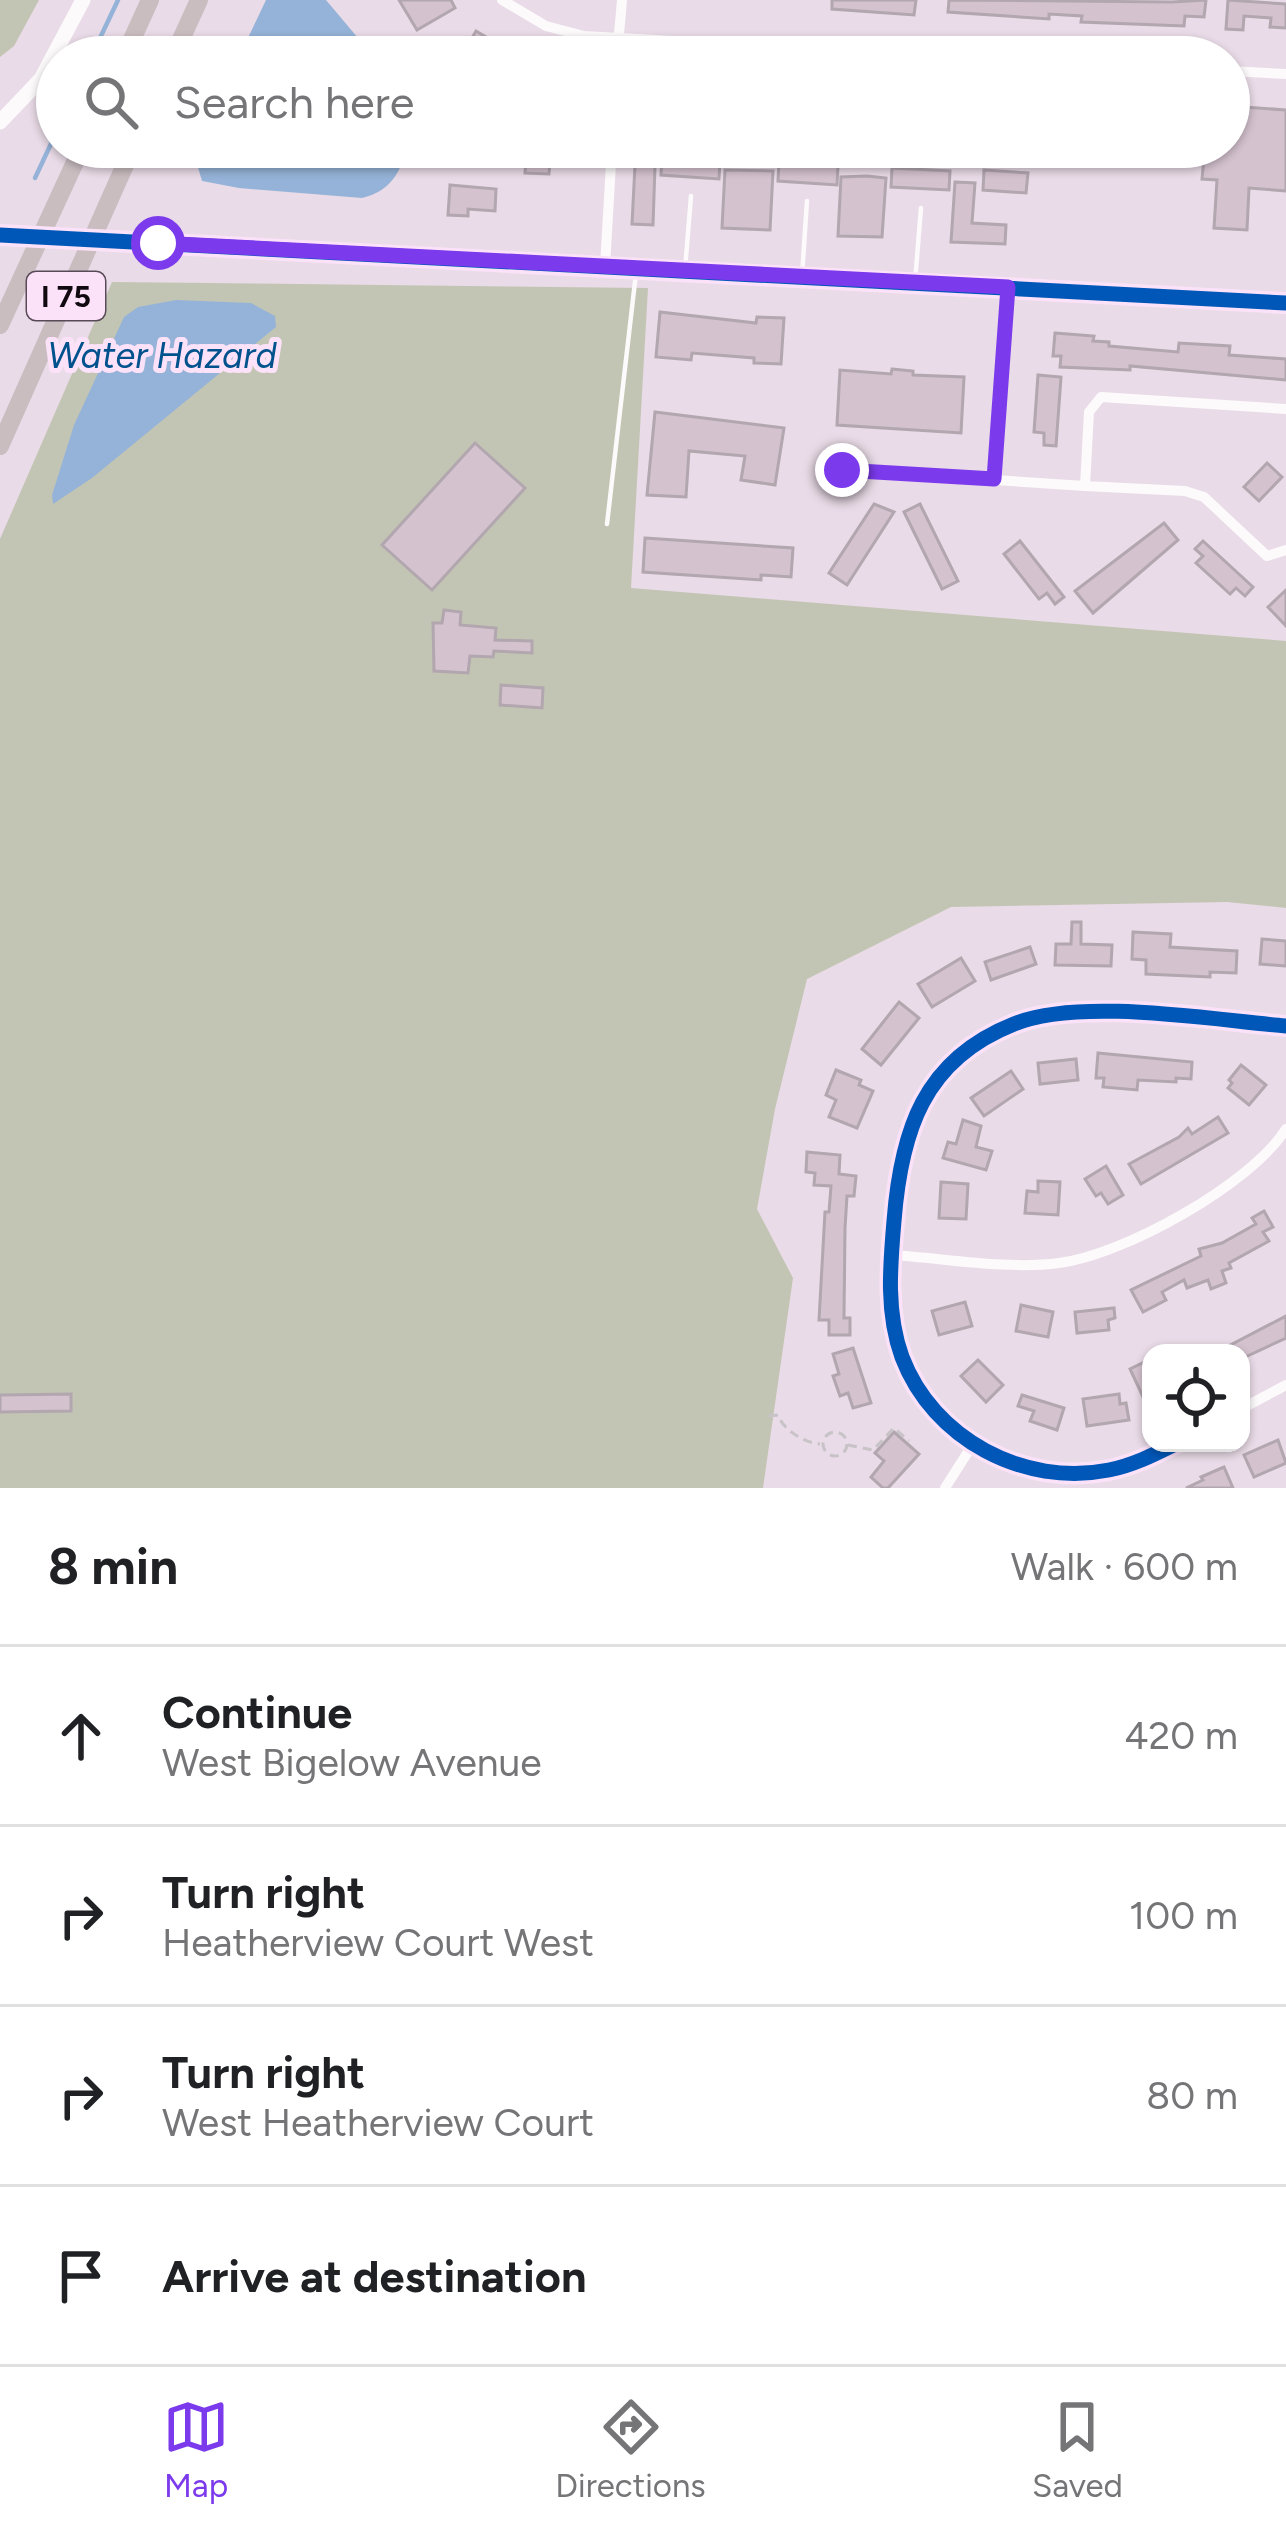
<!DOCTYPE html>
<meta charset="utf-8">
<style>
body{margin:0;font-family:Figtree,sans-serif;background:#f6f6f6;color:#202124}
.controls{position:absolute;right:36px;bottom:36px;display:grid;overflow:hidden;border-radius:24px;box-shadow:0 3px 9px #0004}
.controls button{width:108px;height:108px;display:grid;place-items:center;padding:0;border:0;border-bottom:3px solid #e0e0e0;background:#fff;color:#202124;font:60px sans-serif}
.stop{position:absolute;width:36px;height:36px;margin:-27px;border:9px solid #7c3aed;border-radius:50%;background:#fff}
.stop.end{background:#7c3aed;border-color:#fff;box-shadow:0 3px 12px #0008}
.list{margin:0;padding:0;list-style:none}
h2{display:flex;justify-content:space-between;align-items:center;height:156px;margin:0;padding:0 48px;font-size:51px}
h2 small{font-size:39px;font-weight:400;color:#757577}
.list li{display:grid;grid-template-columns:78px 1fr auto;gap:36px;align-items:center;box-sizing:border-box;height:180px;padding:0 48px;border-top:3px solid #e0e0e0}
.list b{display:block;font-size:45px;white-space:nowrap}
.list p{margin:0;font-size:39px;white-space:nowrap;color:#757577}
.list em{font-size:39px;font-style:normal;color:#757577}
.icon{flex:none;width:66px;height:66px;fill:none;stroke:currentColor;stroke-width:2;stroke-linecap:round;stroke-linejoin:round}
.map{position:relative;flex:none;width:1286px;height:1488px;overflow:hidden}
.search{position:absolute;background:#fff;box-shadow:0 3px 9px #0004;left:36px;right:36px;top:36px;height:132px;display:flex;align-items:center;gap:30px;box-sizing:border-box;padding:0 42px;border-radius:66px;color:#757577;font-size:45px}
.sheet{height:876px;background:#fff}
nav{display:flex;justify-content:space-around;align-items:center;box-sizing:border-box;height:168px;border-top:3px solid #e0e0e0;background:#fff;font-size:33px;color:#757577}
nav a{display:grid;justify-items:center;gap:6px}
nav .on{color:#7c3aed}
.map>svg:first-child{display:block}
.green{fill:#c3c5b4}
.water{fill:#95b3d8}
.lines{fill:none;stroke-linecap:round;stroke-linejoin:round}
.stream{stroke:#95b3d8;stroke-width:4.5}
.building{fill:#d4c2cf;stroke:#b2a6af;stroke-width:3}
.path{stroke:#c7c3c7;stroke-width:3;stroke-dasharray:9 6;stroke-linecap:butt}
.service{stroke:#fcfafb;stroke-width:4.5}
.minor{stroke:#fcfafb;stroke-width:10}
.tertiary{stroke:#fcfafb;stroke-width:14}
.secondary{stroke:#fcfafb;stroke-width:15}
.motorway{stroke:#c9bdc0;stroke-width:18}
.cycleway-casing{stroke:#fce2f9;stroke-width:22}
.cycleway{stroke:#0057b8;stroke-width:15}
.route{stroke:#7c3aed;stroke-width:15}
.labels{text-anchor:middle;dominant-baseline:central;stroke-width:10;stroke-linejoin:round;paint-order:stroke}
.shield{fill:#fce2f9;stroke:#584a56;stroke-width:3}
.shield-label{font-size:30px;font-weight:bold;fill:#110910}
.water-label{font-size:36px;font-style:italic;fill:#00528d;stroke:#fce2f9}
</style>
<div class="map">
<svg width="1286" height="1488" viewBox="0 0 1286 1488">
<rect width="100%" height="100%" fill="#e9dbe7"/>
<g class="green">
<path d="M0 0H39L14 46 0 57Z"/>
<path d="M112 282 648 288 631 588 1286 641V908L1227 902 951 907 807 979 775 1109 757 1209 793 1278 763 1488H0V539Z"/>
</g>
<g class="water">
<path d="M266 0H326L374 57H239Z"/>
<path d="M200 147H407C400 174 390 191 362 198L239 188 202 181 197 164Z"/>
<path d="M176 300 251 303 275 316 276 327 92 478 53 504 52 495 74 425 124 317 138 307Z"/>
</g>
<g class="lines">
<g class="stream">
<path d="M91 57 118 0"/>
<path d="M35 178 57 131"/>
</g>
</g>
<g class="building">
<path d="M399 0H451L455 8 417 30Z"/>
<path d="M832 0H916L914 15 832 9Z"/>
<path d="M949 0 1172 2 1206 0 1204 17 1185 16 1184 26 1081 22 1082 16 1049 14V19L948 12Z"/>
<path d="M1228 0 1286 4V28L1270 27 1271 18 1244 16 1243 30 1226 29Z"/>
<path d="M476 31 498 44 490 57H477L465 50Z"/>
<path d="M1229 106 1286 110V191L1249 188 1247 230 1214 228 1217 180 1202 179 1205 147H1229Z"/>
<path d="M527 147H551L549 174 525 173Z"/>
<path d="M662 156 720 160 719 179 661 175Z"/>
<path d="M779 162 838 166 837 185 778 181Z"/>
<path d="M635 165 655 166 653 225 632 224Z"/>
<path d="M892 168 950 171 949 190 891 187Z"/>
<path d="M725 170 773 171 770 230 722 228Z"/>
<path d="M984 170 1028 173 1026 193 983 190Z"/>
<path d="M867 176 886 178 882 237 838 236 841 177Z"/>
<path d="M955 182 975 183 972 223 1006 225 1005 244 951 242Z"/>
<path d="M450 185 496 189 495 211 468 209V216L448 215Z"/>
<path d="M660 312 756 323 757 317 784 318 781 364 754 363V358L692 353 691 360 656 357Z"/>
<path d="M1055 333 1094 336 1093 341 1109 342V346L1178 352 1179 343 1230 346 1229 355 1286 359V380L1130 366V370L1060 367 1061 356H1053Z"/>
<path d="M892 369 913 371V375L964 377 961 433 837 425 840 370 891 374Z"/>
<path d="M1038 375 1061 377 1056 446 1044 445V433L1034 432Z"/>
<path d="M655 412 784 428 775 485 741 480 745 456 689 451 686 497 647 495Z"/>
<path d="M475 443 525 488 432 590 382 545Z"/>
<path d="M1267 463 1282 477 1259 501 1244 487Z"/>
<path d="M874 504 894 512 847 585 829 573Z"/>
<path d="M920 504 958 581 942 589 904 512Z"/>
<path d="M1164 523 1178 540 1093 613 1075 591Z"/>
<path d="M645 538 793 548 791 577 761 575V580L643 572Z"/>
<path d="M1020 541 1064 597 1055 604 1047 593 1039 599 1004 554Z"/>
<path d="M1203 541 1253 587 1245 596 1236 588 1230 594 1196 563 1203 556 1195 549Z"/>
<path d="M1286 590V626L1268 607Z"/>
<path d="M444 610 461 612 460 625 496 628 495 640 532 641V653L494 651 493 657 470 656 468 673 434 671 433 623H442Z"/>
<path d="M501 685 543 688 542 708 500 705Z"/>
<path d="M1072 922H1081V944L1112 945 1111 966 1055 965 1056 944H1071Z"/>
<path d="M1133 932 1171 934 1170 947 1237 951 1236 973 1210 972V977L1146 974V960L1132 959Z"/>
<path d="M1262 939 1286 941V966L1260 964Z"/>
<path d="M1030 947 1036 964 991 980 985 962Z"/>
<path d="M961 958 975 981 932 1007 918 984Z"/>
<path d="M899 1002 919 1018 881 1065 862 1049Z"/>
<path d="M1098 1053 1192 1062 1191 1079 1176 1078V1082L1138 1080 1137 1090 1103 1087 1104 1078H1096Z"/>
<path d="M1076 1059 1078 1080 1040 1084 1038 1063Z"/>
<path d="M1241 1065 1266 1085 1249 1105 1228 1088 1232 1083 1229 1080Z"/>
<path d="M836 1070 861 1080 859 1085 873 1091 857 1128 829 1117 836 1100 826 1095Z"/>
<path d="M1011 1071 1023 1089 984 1116 971 1098Z"/>
<path d="M1218 1117 1228 1133 1141 1184 1129 1164 1179 1137 1188 1128 1192 1134Z"/>
<path d="M963 1120 981 1126 976 1147 992 1151 986 1170 943 1158 948 1142 956 1144Z"/>
<path d="M807 1152 840 1155 839 1174 856 1176 854 1196H847L845 1228 844 1318H850V1335H829V1320H819L825 1212H829L831 1186 814 1185 815 1173 806 1172Z"/>
<path d="M1106 1166 1123 1195 1108 1204 1101 1193 1096 1196 1085 1179Z"/>
<path d="M1038 1181 1060 1182 1058 1215 1025 1213 1027 1191 1038 1192Z"/>
<path d="M941 1182 968 1184 966 1219 939 1218Z"/>
<path d="M1264 1211 1273 1227 1263 1232 1269 1241 1229 1263 1231 1268 1222 1271 1226 1283 1211 1289 1208 1280 1187 1288 1184 1280 1162 1292 1166 1300 1143 1312 1131 1290 1201 1256 1199 1249 1222 1243 1256 1224 1252 1218Z"/>
<path d="M965 1302 972 1326 939 1335 932 1311Z"/>
<path d="M1021 1305 1053 1312 1048 1337 1016 1331Z"/>
<path d="M1114 1308 1115 1318 1108 1320 1109 1330 1077 1333 1075 1312Z"/>
<path d="M1286 1316V1338L1241 1359V1353H1215Z"/>
<path d="M853 1348 871 1403 853 1408 848 1393 840 1396 833 1376 839 1374 833 1354Z"/>
<path d="M1151 1359V1414L1130 1369Z"/>
<path d="M978 1360 1003 1385 986 1402 961 1376Z"/>
<path d="M71 1394V1411L0 1412V1395Z"/>
<path d="M1119 1394 1120 1404 1126 1403 1129 1420 1087 1426 1083 1399Z"/>
<path d="M1022 1395 1064 1408 1057 1430 1030 1421 1034 1411 1018 1406Z"/>
<path d="M894 1432 919 1454 888 1488H883L871 1477 884 1461 875 1453Z"/>
<path d="M1278 1440 1286 1463 1254 1477 1244 1455Z"/>
<path d="M1224 1467 1233 1488H1186L1203 1480 1201 1477Z"/>
</g>
<g class="lines">
<g class="path">
<path d="M769 1416 778 1415C783 1430 805 1443 820 1444"/>
<circle cx="835" cy="1444" r="12"/>
<path d="M848 1445 873 1450 894 1428 909 1441"/>
</g>
<g class="service">
<path d="M685 270 691 196"/>
<path d="M802 276 807 201"/>
<path d="M915 282 921 208"/>
<path d="M607 524 636 273"/>
</g>
<g class="minor">
<path d="M502 0 546 26 584 36 961 57"/>
<path d="M617 57 622 0"/>
<path d="M1229 71 1286 74"/>
<path d="M605 266 612 147"/>
<path d="M1286 409 1101 397 1089 412 1085 486 1185 491 1204 497 1267 556 1286 550"/>
<path d="M843 470 1085 486"/>
<path d="M994 479 1008 287"/>
<path d="M891 1255C943 1258 1007 1270 1059 1263 1124 1255 1251 1184 1286 1129"/>
<path d="M1241 1409 1286 1385"/>
<path d="M1177 1443C1155 1454 1134 1465 1109 1470 1024 1487 933 1439 902 1357 886 1313 890 1267 894 1221 901 1132 923 1060 1014 1024 1079 997 1213 1020 1286 1026"/>
<path d="M945 1488 973 1444"/>
</g>
<path class="tertiary" d="M0 235 1286 303"/>
<path class="secondary" d="M0 122 41 79 83 0"/>
<g class="motorway">
<path d="M124 57 150 0"/>
<path d="M173 57 199 0"/>
<path d="M0 325 82 147"/>
<path d="M0 446 133 147"/>
</g>
<defs>
<g id="cycleway">
<path d="M0 235 1286 303"/>
<path d="M1177 1443C1155 1454 1134 1465 1109 1470 1024 1487 933 1439 902 1357 886 1313 890 1267 894 1221 901 1132 923 1060 1014 1024 1079 997 1213 1020 1286 1026"/>
</g>
</defs>
<use href="#cycleway" class="cycleway-casing"/>
<use href="#cycleway" class="cycleway"/>
</g>
<g class="lines">
<path class="route" d="M158 243 1008 287 994 479 842 470"/>
</g>
<g class="labels">
<rect class="shield" x="27" y="272" width="78" height="48" rx="9"/>
<g class="shield-label">
<text x="66" y="296">I 75</text>
</g>
<g class="water-label">
<text x="162" y="355">Water Hazard</text>
</g>
</g>
</svg>
<div class="controls">
<button><svg class="icon" aria-label="locate" viewBox="0 0 24 24"><circle cx="12" cy="12" r="6"/><path d="M12 2v4M12 18v4M2 12h4M18 12h4"/></svg></button>
</div>
<div class="stop" style="left:158px;top:243px"></div>
<div class="stop end" style="left:842px;top:470px"></div>
<div class="search"><svg class="icon" aria-label="search" viewBox="0 0 24 24"><circle cx="10" cy="10" r="6"/><path d="M15 15l6 6"/></svg>Search here</div>
</div>
<section class="sheet">
<h2>8 min<small>Walk · 600 m</small></h2>
<ul class="list">
<li><svg class="icon" aria-label="ahead" viewBox="0 0 24 24"><path d="M12 20V5M6 11l6-6 6 6"/></svg><div><b>Continue</b><p>West Bigelow Avenue</p></div><em>420 m</em></li>
<li><svg class="icon" aria-label="right" viewBox="0 0 24 24"><path d="M7 20v-9h11M14 6l5 5-5 5"/></svg><div><b>Turn right</b><p>Heatherview Court West</p></div><em>100 m</em></li>
<li><svg class="icon" aria-label="right" viewBox="0 0 24 24"><path d="M7 20v-9h11M14 6l5 5-5 5"/></svg><div><b>Turn right</b><p>West Heatherview Court</p></div><em>80 m</em></li>
<li><svg class="icon" aria-label="arrive" viewBox="0 0 24 24"><path d="M6 21V4h12l-3 4 3 4H6"/></svg><div><b>Arrive at destination</b></div></li>
</ul>
</section>
<nav>
<a class="on"><svg class="icon" aria-label="map" viewBox="0 0 24 24"><path d="M3 6l6-2 6 2 6-2v14l-6 2-6-2-6 2zM9 4v14M15 6v14"/></svg>Map</a>
<a><svg class="icon" aria-label="directions" viewBox="0 0 24 24"><path d="M12 3l9 9-9 9-9-9zM9 14v-3h6M13 9l2 2-2 2"/></svg>Directions</a>
<a><svg class="icon" aria-label="saved" viewBox="0 0 24 24"><path d="M7 4h10v16l-5-4-5 4z"/></svg>Saved</a>
</nav>
